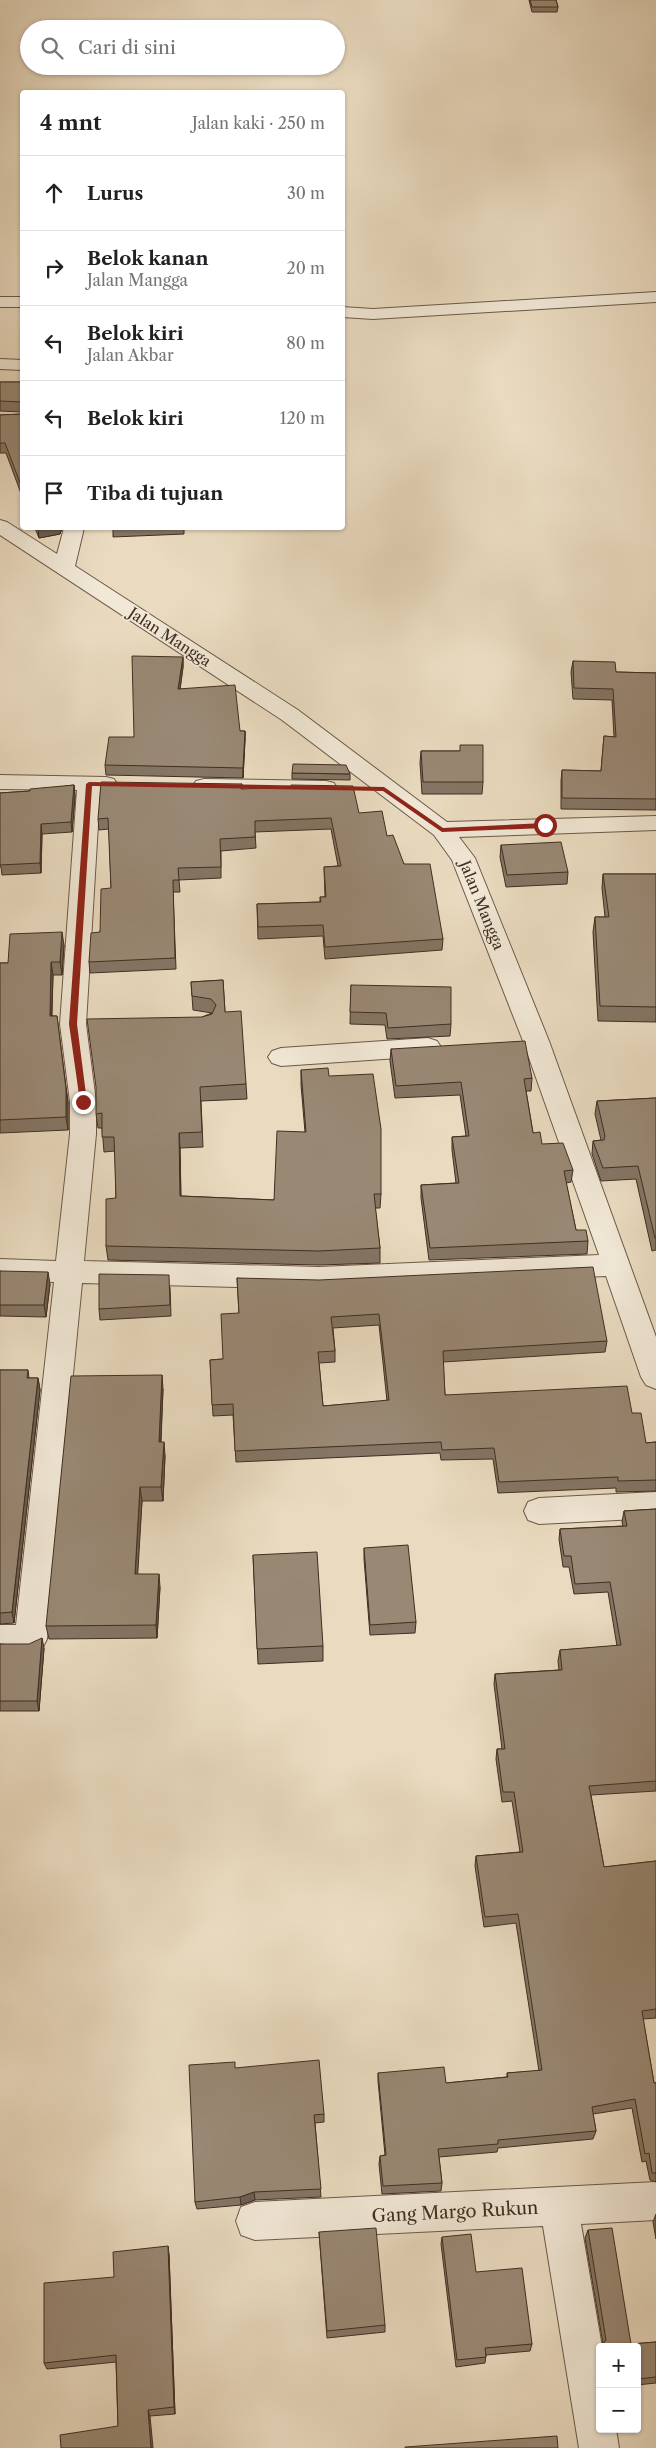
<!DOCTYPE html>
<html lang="id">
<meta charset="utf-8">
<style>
body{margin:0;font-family:"Libre Caslon Text",serif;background:#f6f6f6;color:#202124}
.controls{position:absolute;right:15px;bottom:15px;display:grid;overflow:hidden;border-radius:5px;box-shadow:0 1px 4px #0004}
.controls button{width:45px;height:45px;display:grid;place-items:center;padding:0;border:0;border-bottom:1px solid #e0e0e0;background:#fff;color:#202124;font:25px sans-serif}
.stop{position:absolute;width:15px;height:15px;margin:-11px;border:4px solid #8f2418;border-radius:50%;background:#fff}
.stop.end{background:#8f2418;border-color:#fff;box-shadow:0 1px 5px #0008}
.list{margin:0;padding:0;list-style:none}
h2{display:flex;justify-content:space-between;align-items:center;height:65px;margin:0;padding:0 20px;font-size:21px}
h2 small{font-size:16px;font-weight:400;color:#757577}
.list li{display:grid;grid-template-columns:32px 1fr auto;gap:15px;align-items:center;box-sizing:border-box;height:75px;padding:0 20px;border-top:1px solid #e0e0e0}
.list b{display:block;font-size:19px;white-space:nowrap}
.list p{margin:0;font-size:16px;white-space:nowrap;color:#757577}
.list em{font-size:16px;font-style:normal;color:#757577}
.icon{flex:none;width:28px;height:28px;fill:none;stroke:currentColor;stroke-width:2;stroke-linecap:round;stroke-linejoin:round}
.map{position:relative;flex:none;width:656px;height:2448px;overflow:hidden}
.search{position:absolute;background:#fff;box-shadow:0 1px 4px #0004;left:20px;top:20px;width:325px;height:55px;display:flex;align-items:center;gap:12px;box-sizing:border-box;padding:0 18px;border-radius:28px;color:#757577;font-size:19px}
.panel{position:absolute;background:#fff;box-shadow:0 1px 4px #0004;left:20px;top:90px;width:325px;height:440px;border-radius:5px}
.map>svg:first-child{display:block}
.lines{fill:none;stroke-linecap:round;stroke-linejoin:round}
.minor-casing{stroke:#6b5949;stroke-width:2}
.minor{fill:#f1e8d6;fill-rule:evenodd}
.wall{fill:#847564;stroke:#412e21;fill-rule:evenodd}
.shaded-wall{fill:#6b5f51;stroke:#412e21}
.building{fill:#998874;stroke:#412e21;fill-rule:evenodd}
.route{fill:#8f2418}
.labels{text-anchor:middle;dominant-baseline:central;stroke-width:4;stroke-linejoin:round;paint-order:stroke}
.street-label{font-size:15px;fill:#412e21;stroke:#f1e8d6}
.near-street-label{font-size:18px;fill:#412e21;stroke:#f1e8d6}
</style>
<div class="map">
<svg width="656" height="2448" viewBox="0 0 656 2448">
<rect width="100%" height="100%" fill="#eadbc0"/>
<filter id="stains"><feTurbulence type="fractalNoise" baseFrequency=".004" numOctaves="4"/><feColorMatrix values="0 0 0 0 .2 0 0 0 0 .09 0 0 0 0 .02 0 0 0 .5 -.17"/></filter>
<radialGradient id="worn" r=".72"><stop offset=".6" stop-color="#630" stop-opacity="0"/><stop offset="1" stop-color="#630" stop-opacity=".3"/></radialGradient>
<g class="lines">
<defs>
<g id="minor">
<path d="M656 292V302L373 319 342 317V307L373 309Z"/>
<rect x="0" y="297" width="22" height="10"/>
<path d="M0 359 22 360V370L0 369Z"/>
<path d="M0 520 7 522 57 554 64 528H84L75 566 298 710 447 822 656 816V830L459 837 475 858 549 1041 656 1337V1389L646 1385 641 1377 606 1276 319 1289 82 1283 47 1639 42 1649 31 1653H0V1625H16L54 1282 0 1281V1259L56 1261 70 1134V1102L60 1024 77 790 0 789V775L106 777 114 779 117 784 114 789 100 791 86 1024 96 1102V1134L84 1261 319 1267 599 1255 523 1041 452 860 434 835 282 720 0 535Z"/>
<path d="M204 779 326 781 334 783 337 788 334 793 326 795 204 793 196 791 193 786 196 781Z"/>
<path d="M428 1038 437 1041 441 1047 437 1053 428 1056 281 1066 272 1063 268 1057 272 1051 281 1048Z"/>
<path d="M656 1492V1518L539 1524 528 1520 524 1511 528 1502 539 1498Z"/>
<path d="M656 2182V2220L581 2224 602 2347H600V2429H616L619 2448H579L543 2226 255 2240 241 2235 236 2221 241 2207 255 2202Z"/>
</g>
</defs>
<use href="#minor" class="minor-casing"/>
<use href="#minor" class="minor"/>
</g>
<g class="wall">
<path d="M529 0H556L558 7 557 12H532Z"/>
<path d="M0 382H22V496L6 453H0V415L22 414V412L0 411Z"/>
<path d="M35 528H62L60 534 39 538Z"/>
<path d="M113 528H184V534L113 537Z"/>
<path d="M183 657V667L180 688 240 731H245V740L243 778 106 775 105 765 134 737Z"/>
<path d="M573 661 616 672 656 673V810L561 809V781L562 770 601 771 604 736 614 737 612 700 573 699 571 672Z"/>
<path d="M421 751H460L483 782 482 794H422L420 763Z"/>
<path d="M292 773 350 774V780L292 779Z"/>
<path d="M242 784V789L359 813 387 836 404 864 443 939 442 950 325 959 323 936 258 939 257 904 320 902V897H325L324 867 338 866 331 829 255 832 256 848 221 851V878L179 880 180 892H173L176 969 90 973 89 962 100 932 111 888 109 829 99 830 98 819Z"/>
<path d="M74 785 75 796 72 832 42 834 41 873 2 875 1 867H0V793L30 791Z"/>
<path d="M501 845 568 872 567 884 506 887 500 857Z"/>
<path d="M603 874H656V1022L598 1021 593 932 595 917H605L602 888Z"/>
<path d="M64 945 62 975H53L52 1016H57L68 1102V1130L0 1133V963H8Z"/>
<path d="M223 980 225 1012 246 1084 247 1099 201 1101 203 1147 180 1148 181 1196 274 1200 305 1132 301 1085V1070L329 1076 381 1194 380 1208H375L380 1248V1263L319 1265 108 1260 106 1246 116 1198 115 1151 104 1152 102 1128H98L96 1114 202 1017 212 1013 193 1010 191 982Z"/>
<path d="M351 985 451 1024 450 1036 387 1039 385 1025 350 1024Z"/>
<path d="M391 1049 532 1078 531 1091H526L533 1133 542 1144 573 1170 571 1182 566 1183 576 1230 588 1241 587 1254 429 1260 421 1198V1185L456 1183 452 1150V1137L466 1136 460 1095 395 1098 390 1061Z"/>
<path d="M656 1098V1250L652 1251 636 1179 601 1181 592 1154 593 1141 601 1140 595 1114 597 1101Z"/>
<path d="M0 1271 50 1284 46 1317 0 1316Z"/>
<path d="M237 1278 607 1341 605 1352 443 1362 445 1395 632 1413 646 1443 656 1442V1491L616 1492V1488L498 1493 493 1459 441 1460 440 1453 236 1462 233 1415 213 1416 210 1360 223 1359 239 1313ZM379 1325 387 1401 323 1406 319 1363 335 1362V1351L333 1328Z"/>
<path d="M170 1287 171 1316 100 1320 99 1309Z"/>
<path d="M0 1370H28L29 1378H38L40 1390 14 1623 0 1624Z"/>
<path d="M163 1389 161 1442 165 1456 163 1501H142L137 1574 160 1587 157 1638 49 1639 46 1626Z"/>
<path d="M656 1509V1791L591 1795 604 1867 656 1861V2018L643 2019 654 2083H656V2182L650 2180 646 2161 642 2162 632 2108 593 2114 596 2131 593 2139 498 2148 497 2152 439 2157 442 2183 441 2191 382 2194 379 2164 380 2156 385 2155 378 2081V2073L446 2083 507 2077V2073L539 2071 516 1923 484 1927 475 1866 476 1856 520 1852 512 1801 502 1802 496 1759 497 1749H502L494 1684 495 1674 559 1670 558 1661 560 1650 617 1646 608 1592 574 1594 569 1567H563L559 1539 560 1529 623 1526 622 1522 624 1511Z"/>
<path d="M364 1548 416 1622 415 1633 370 1635 364 1559Z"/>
<path d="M253 1555 323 1646V1661L258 1664Z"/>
<path d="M0 1644 44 1648 39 1711H0Z"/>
<path d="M235 2068 324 2114V2122L315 2123 321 2197 255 2200 241 2205 197 2209 195 2202Z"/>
<path d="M656 2214V2239L653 2222Z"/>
<path d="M588 2230 631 2344 656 2342V2383L637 2385V2347H603V2344L585 2238Z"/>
<path d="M319 2232 385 2325V2332L327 2338Z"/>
<path d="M442 2237 476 2272 532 2344 530 2351 486 2355 485 2363 456 2367 441 2244Z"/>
<path d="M169 2254 175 2414 150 2416 118 2426 116 2362 47 2369 44 2363 114 2277Z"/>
</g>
<g class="shaded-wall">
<path d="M38 528H62L60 534 39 538Z"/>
<path d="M183 657V667L179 698 178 689Z"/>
<path d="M245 731V740L243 778V768Z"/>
<path d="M74 785 75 796 72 832 71 822Z"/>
<path d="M41 824 42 834 41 873 40 863Z"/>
<path d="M62 932 64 945 62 975 60 962Z"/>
<path d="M51 962 53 975 51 1029 50 1016Z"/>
<path d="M66 1089 68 1102V1130L66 1117Z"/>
<path d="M179 1133 180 1148 181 1211 180 1196Z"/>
<path d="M48 1272 50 1284 46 1317 44 1305Z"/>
<path d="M162 1375 163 1389 160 1456 159 1442Z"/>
<path d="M38 1378 40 1390 14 1623 12 1612Z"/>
<path d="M164 1442 165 1456 163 1501 161 1487Z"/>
<path d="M140 1487 142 1501 137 1587 135 1574Z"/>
<path d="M159 1574 160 1587 157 1638 156 1625Z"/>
<path d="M42 1638 44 1648 39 1711 37 1701Z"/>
<path d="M254 2192 255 2200 241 2205 240 2197Z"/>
<path d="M168 2246 169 2254 175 2414 174 2407Z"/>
<path d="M148 2410 150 2416 153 2448H151Z"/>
</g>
<g class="building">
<path d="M530 0H556L558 7H532Z"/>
<path d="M0 382H22V488L5 443H0V415L22 414V402L0 401Z"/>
<path d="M132 656 183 657 178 689 235 685 240 731H245L243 768 105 765 109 737H134Z"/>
<path d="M573 661 615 662 616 672 656 673V799L562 798V770L601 771 604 736 616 737 613 689 574 688Z"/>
<path d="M460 745H483V782H423L421 751H460Z"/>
<path d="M293 764 346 765 350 774 292 773Z"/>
<path d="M101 782H103L242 784 241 789 290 787 291 785 353 786 359 813 382 811 387 836 393 835 404 864H430L443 939 325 947 323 925 258 927 257 904 321 902 320 897H326L324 867 341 866 331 818 255 821V837L220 839 221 867 178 868 179 880H173L175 958 89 962 91 933 100 932 101 889 111 888 108 818 98 819Z"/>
<path d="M74 785 71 822 41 824 40 863 0 865V793L30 791V789Z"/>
<path d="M561 842 568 872 507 875 501 845Z"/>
<path d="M603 874H656V1007L600 1006 595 917H609Z"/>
<path d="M62 932 60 962H51L50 1016H57L66 1089V1117L0 1120V963H8L10 934Z"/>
<path d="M223 980 225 1012 241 1011 246 1084 200 1087 202 1132 179 1133 180 1196 274 1200 277 1131 306 1132 301 1070 328 1068 329 1076 373 1074 381 1129V1194H374L380 1248 319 1251 106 1246V1199L116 1198 114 1137H102V1113L96 1114V1087L87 1019 202 1017 212 1014 216 1005 211 999 192 996 191 982Z"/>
<path d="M351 985 451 987V1024L388 1028 386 1013 350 1012Z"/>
<path d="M525 1041 532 1078 524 1079 533 1133 540 1132 542 1144 563 1143 573 1170 564 1171 576 1230H586L588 1241 430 1248 421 1185 459 1183 452 1137 469 1136 461 1082 396 1086 391 1049Z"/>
<path d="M656 1098V1238H655L638 1166 603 1168 593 1141 604 1140 605 1136 597 1101Z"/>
<path d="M593 1267 607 1341 443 1351 445 1395 627 1386 632 1413H641L646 1443 656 1442V1480L618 1481V1477L499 1482 494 1448 442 1450 441 1442 235 1451 233 1404 212 1405 210 1360 223 1359 221 1314 239 1313 237 1278 319 1280ZM379 1314 389 1400 323 1406 318 1352 335 1351 331 1317Z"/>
<path d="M0 1271 48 1272 44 1305H0Z"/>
<path d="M99 1274 169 1275 170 1305 99 1309Z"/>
<path d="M0 1370H28L27 1378H38L12 1612 0 1613Z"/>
<path d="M162 1375 159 1442H164L161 1487H140L135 1574H159L156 1625 46 1626 71 1376Z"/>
<path d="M656 1509V1781L589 1786 604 1867 656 1861V2009L642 2011 654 2083H656V2173H652L649 2153 645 2154 635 2099 592 2107 596 2131 498 2140V2144L438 2149 442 2183 383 2186 380 2156 386 2155 378 2073 444 2067 446 2083 508 2077 507 2073 542 2070 518 1914 485 1917 476 1856 523 1852 514 1792H503L497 1749H505L495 1674 562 1670 560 1650 621 1645 610 1582 575 1584 571 1556H564L560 1529 627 1526 624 1511Z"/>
<path d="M408 1545 416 1622 370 1625 364 1548Z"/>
<path d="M317 1552 323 1646 257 1649 253 1555Z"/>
<path d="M42 1638 37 1701H0V1644H29Z"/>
<path d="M319 2060 324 2114 314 2115 321 2189 254 2192 240 2197 195 2202 189 2065 235 2062V2068Z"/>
<path d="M376 2228 385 2325 327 2331 319 2232Z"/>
<path d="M612 2228 631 2344 656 2342V2377L637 2379V2347H604V2342L606 2340 588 2230Z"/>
<path d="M471 2234 476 2272 522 2268 532 2344 485 2348 486 2357 457 2360 442 2237Z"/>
<path d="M168 2246 174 2407 148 2410 151 2448H61L60 2435 118 2426 116 2355 44 2363V2283L114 2277 113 2252Z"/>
<path d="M557 2436 558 2448H405V2447Z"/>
</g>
<path class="route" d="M89 782 384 787 443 828 545 823 548 825 545 828 442 832 383 791 92 786 77 1024 87 1102 83 1104 80 1102 69 1024 86 784Z"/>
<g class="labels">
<g class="street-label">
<text transform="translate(170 637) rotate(33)">Jalan Mangga</text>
<text transform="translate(482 905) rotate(68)">Jalan Mangga</text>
</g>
<g class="near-street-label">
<text transform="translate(455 2212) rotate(-3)">Gang Margo Rukun</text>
</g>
</g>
<rect width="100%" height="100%" filter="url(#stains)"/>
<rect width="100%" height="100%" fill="url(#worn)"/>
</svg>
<div class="controls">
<button>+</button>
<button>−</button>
</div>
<div class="stop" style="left:545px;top:825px"></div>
<div class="stop end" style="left:83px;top:1102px"></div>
<div class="search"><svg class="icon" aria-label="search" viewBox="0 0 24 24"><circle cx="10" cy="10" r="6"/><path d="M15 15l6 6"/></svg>Cari di sini</div>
<section class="panel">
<h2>4 mnt<small>Jalan kaki · 250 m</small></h2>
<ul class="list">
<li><svg class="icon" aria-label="ahead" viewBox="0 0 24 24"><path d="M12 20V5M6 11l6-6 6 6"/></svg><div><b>Lurus</b></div><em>30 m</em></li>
<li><svg class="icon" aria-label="right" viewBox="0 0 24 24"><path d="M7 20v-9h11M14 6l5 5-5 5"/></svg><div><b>Belok kanan</b><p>Jalan Mangga</p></div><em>20 m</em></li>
<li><svg class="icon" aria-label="left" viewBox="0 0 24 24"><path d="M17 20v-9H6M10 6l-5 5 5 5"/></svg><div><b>Belok kiri</b><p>Jalan Akbar</p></div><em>80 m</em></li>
<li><svg class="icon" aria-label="left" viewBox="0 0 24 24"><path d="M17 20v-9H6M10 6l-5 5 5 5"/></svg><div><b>Belok kiri</b></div><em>120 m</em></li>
<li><svg class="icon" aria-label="arrive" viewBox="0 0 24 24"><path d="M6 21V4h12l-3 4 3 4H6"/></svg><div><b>Tiba di tujuan</b></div></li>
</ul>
</section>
</div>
